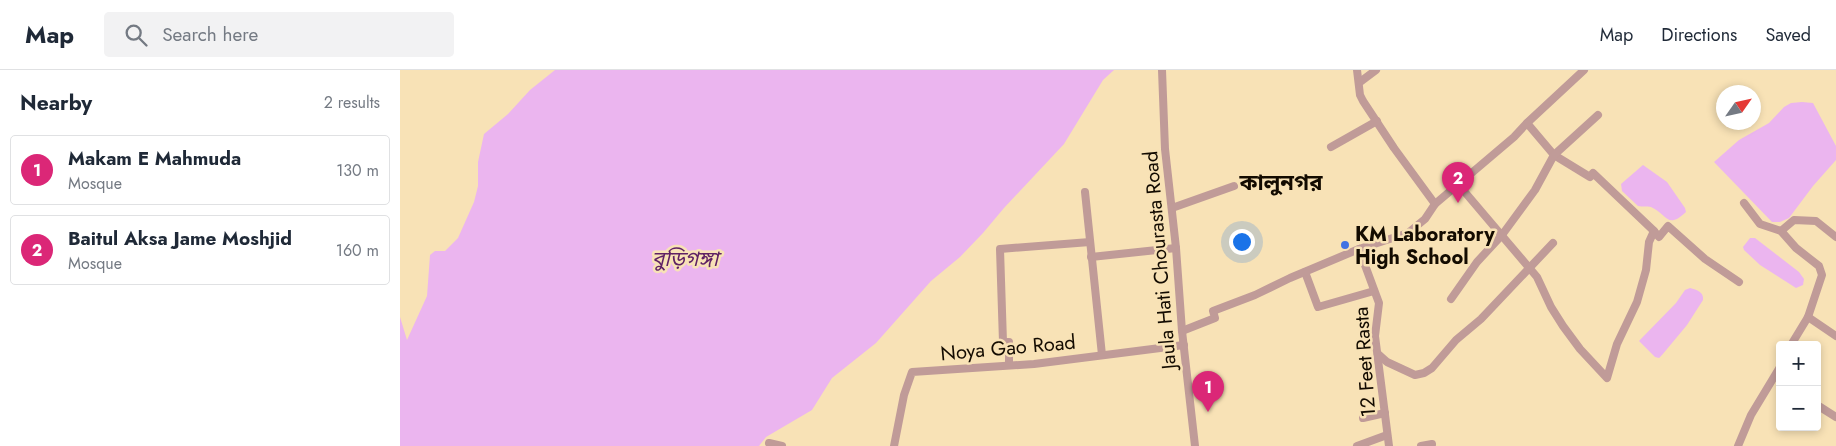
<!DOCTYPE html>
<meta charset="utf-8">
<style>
body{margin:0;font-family:Jost,"Noto Sans Bengali",sans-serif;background:#f2f2f3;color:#1f2937}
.controls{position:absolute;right:15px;bottom:15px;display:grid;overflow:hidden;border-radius:5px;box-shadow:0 2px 8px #0003}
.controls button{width:45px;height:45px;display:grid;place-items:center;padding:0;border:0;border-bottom:1px solid #e0e1e3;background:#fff;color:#1f2937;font:25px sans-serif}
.compass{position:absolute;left:1316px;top:15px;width:45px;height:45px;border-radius:50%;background:#fff;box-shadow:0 2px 8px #0003;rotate:56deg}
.you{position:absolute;left:841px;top:171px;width:18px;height:18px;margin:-12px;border:4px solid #fff;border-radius:50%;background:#1a73e8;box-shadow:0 0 0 8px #1a73e833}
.badge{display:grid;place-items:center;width:32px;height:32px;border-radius:50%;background:#db2777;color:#fff;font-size:16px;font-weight:700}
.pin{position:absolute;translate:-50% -41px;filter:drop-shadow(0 1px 2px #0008)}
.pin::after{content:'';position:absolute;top:26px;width:18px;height:15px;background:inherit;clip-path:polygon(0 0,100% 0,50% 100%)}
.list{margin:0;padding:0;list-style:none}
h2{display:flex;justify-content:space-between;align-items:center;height:65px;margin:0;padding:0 20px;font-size:21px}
h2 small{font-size:16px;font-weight:400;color:#747a83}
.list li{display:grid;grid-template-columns:32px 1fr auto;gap:15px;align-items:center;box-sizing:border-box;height:70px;margin:0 10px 10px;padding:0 10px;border:1px solid #e0e1e3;border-radius:5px}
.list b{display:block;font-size:19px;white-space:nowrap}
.list p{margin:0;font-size:16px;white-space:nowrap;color:#747a83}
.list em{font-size:16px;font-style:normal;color:#747a83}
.icon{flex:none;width:28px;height:28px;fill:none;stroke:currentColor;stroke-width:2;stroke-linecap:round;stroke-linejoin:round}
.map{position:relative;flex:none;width:1436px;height:376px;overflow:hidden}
header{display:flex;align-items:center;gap:30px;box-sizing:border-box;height:70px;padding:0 25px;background:#fff;border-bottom:1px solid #e0e1e3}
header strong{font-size:24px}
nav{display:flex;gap:28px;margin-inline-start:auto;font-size:18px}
.search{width:350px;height:45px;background:#f2f2f3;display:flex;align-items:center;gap:12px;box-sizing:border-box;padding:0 18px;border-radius:5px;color:#747a83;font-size:19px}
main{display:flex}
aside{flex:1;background:#fff}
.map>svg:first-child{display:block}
.water{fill:#ebb5ef}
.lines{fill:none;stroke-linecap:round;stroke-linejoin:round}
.street{stroke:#c09b98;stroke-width:8}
.poi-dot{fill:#4172e3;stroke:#f8e2b6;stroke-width:2}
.labels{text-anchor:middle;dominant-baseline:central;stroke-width:5;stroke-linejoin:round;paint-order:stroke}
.poi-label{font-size:20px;font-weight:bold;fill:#130b00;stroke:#f8e2b6;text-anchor:start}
.street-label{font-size:20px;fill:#130b00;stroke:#f8e2b6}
.water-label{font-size:21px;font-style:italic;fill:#5f2165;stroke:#f8e2b6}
.quarter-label{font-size:22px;font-weight:bold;fill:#130b00;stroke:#f8e2b6}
</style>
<header>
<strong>Map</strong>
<div class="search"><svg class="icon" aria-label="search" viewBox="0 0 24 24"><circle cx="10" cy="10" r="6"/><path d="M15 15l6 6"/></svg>Search here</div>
<nav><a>Map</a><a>Directions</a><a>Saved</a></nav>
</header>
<main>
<aside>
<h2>Nearby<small>2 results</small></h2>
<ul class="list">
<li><span class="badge">1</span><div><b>Makam E Mahmuda</b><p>Mosque</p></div><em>130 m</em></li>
<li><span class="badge">2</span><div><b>Baitul Aksa Jame Moshjid</b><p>Mosque</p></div><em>160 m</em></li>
</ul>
</aside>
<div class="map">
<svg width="1436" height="376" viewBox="0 0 1436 376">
<rect width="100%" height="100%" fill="#f8e2b6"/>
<g class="water">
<path d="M155 0H714L703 10 664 74 604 138 583 163 560 187 531 211 476 273 432 308 412 340 366 367 359 376H0V247L7 270 27 226 30 185 35 181H45L58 168 74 132 78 116V92L84 64 108 44 130 20Z"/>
<path d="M1402 32 1413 33 1436 76V90L1413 116 1389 148 1380 152H1372L1314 92 1339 70 1369 53 1384 37 1391 33Z"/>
<path d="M1243 95 1267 112 1285 138 1286 142C1267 160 1267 144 1251 137 1247 136 1243 137 1238 136L1222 121 1221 114Z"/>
<path d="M1350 168H1355L1399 202 1404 209 1403 215 1396 218 1360 195 1344 180 1343 177Z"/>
<path d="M1290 218C1297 220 1304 222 1303 230L1287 255 1262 285 1259 288 1255 287 1239 271 1276 233 1285 220Z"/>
</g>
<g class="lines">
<g class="street">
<path d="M762 0 765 79 776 178 782 261 795 376"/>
<path d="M957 0 960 25 963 31 994 78 1035 134"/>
<path d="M960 12 976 0"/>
<path d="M931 77 977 51"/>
<path d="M1058 114 1137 207 1151 237 1163 256 1180 279 1207 308 1217 274 1237 232 1246 200 1249 172 1254 161 1193 103 1190 107 1154 85 1127 53"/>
<path d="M685 122 702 285"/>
<path d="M1344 133 1360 154 1381 161 1396 178 1419 196 1422 205 1408 247 1391 275"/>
<path d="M772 138 834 116"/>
<path d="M1254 161 1259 167 1268 156 1305 189 1339 212"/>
<path d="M1381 161 1394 150 1416 151 1436 167"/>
<path d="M959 179 979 233 975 266 989 376"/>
<path d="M691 187 776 178"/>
<path d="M905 202 918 237 974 221"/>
<path d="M1051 229 1077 192 1102 165 1135 120 1154 85 1198 45"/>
<path d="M1408 247 1436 266"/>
<path d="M782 261 815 248 813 241 855 225 890 208 959 179 1008 163 1025 149 1035 134 1114 67 1127 53 1184 0"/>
<path d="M978 284 987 292 1015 305 1024 303 1032 298 1056 270 1081 249 1153 173"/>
<path d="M609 295V272H603L600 179 690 172"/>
<path d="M1417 335 1436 347"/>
<path d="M963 348 985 343"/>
<path d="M369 373 382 376"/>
<path d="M494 376 504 325 512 302 634 294 784 275"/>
<path d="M957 376 987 365"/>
<path d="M1021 376 1032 374"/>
<path d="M1338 376 1351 345 1380 297"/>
</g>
</g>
<circle class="poi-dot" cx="945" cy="175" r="5"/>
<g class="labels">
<g class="poi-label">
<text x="955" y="164">KM Laboratory<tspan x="955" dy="23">High School</tspan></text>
</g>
<g class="street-label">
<text transform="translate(760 190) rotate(-95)">Jaula Hati Chourasta Road</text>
<text transform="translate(608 278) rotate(-5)">Noya Gao Road</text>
<text transform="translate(965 292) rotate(-94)">12 Feet Rasta</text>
</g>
<g class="water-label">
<text x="285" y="189">বুড়িগঙ্গা</text>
</g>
<g class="quarter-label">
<text x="881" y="112">কালুনগর</text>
</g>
</g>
</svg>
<div class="controls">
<button>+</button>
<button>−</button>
</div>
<svg class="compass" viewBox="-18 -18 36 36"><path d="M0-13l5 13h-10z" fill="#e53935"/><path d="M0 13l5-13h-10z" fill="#747a83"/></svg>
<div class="you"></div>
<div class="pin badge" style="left:808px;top:342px">1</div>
<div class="pin badge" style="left:1058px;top:133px">2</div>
</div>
</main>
